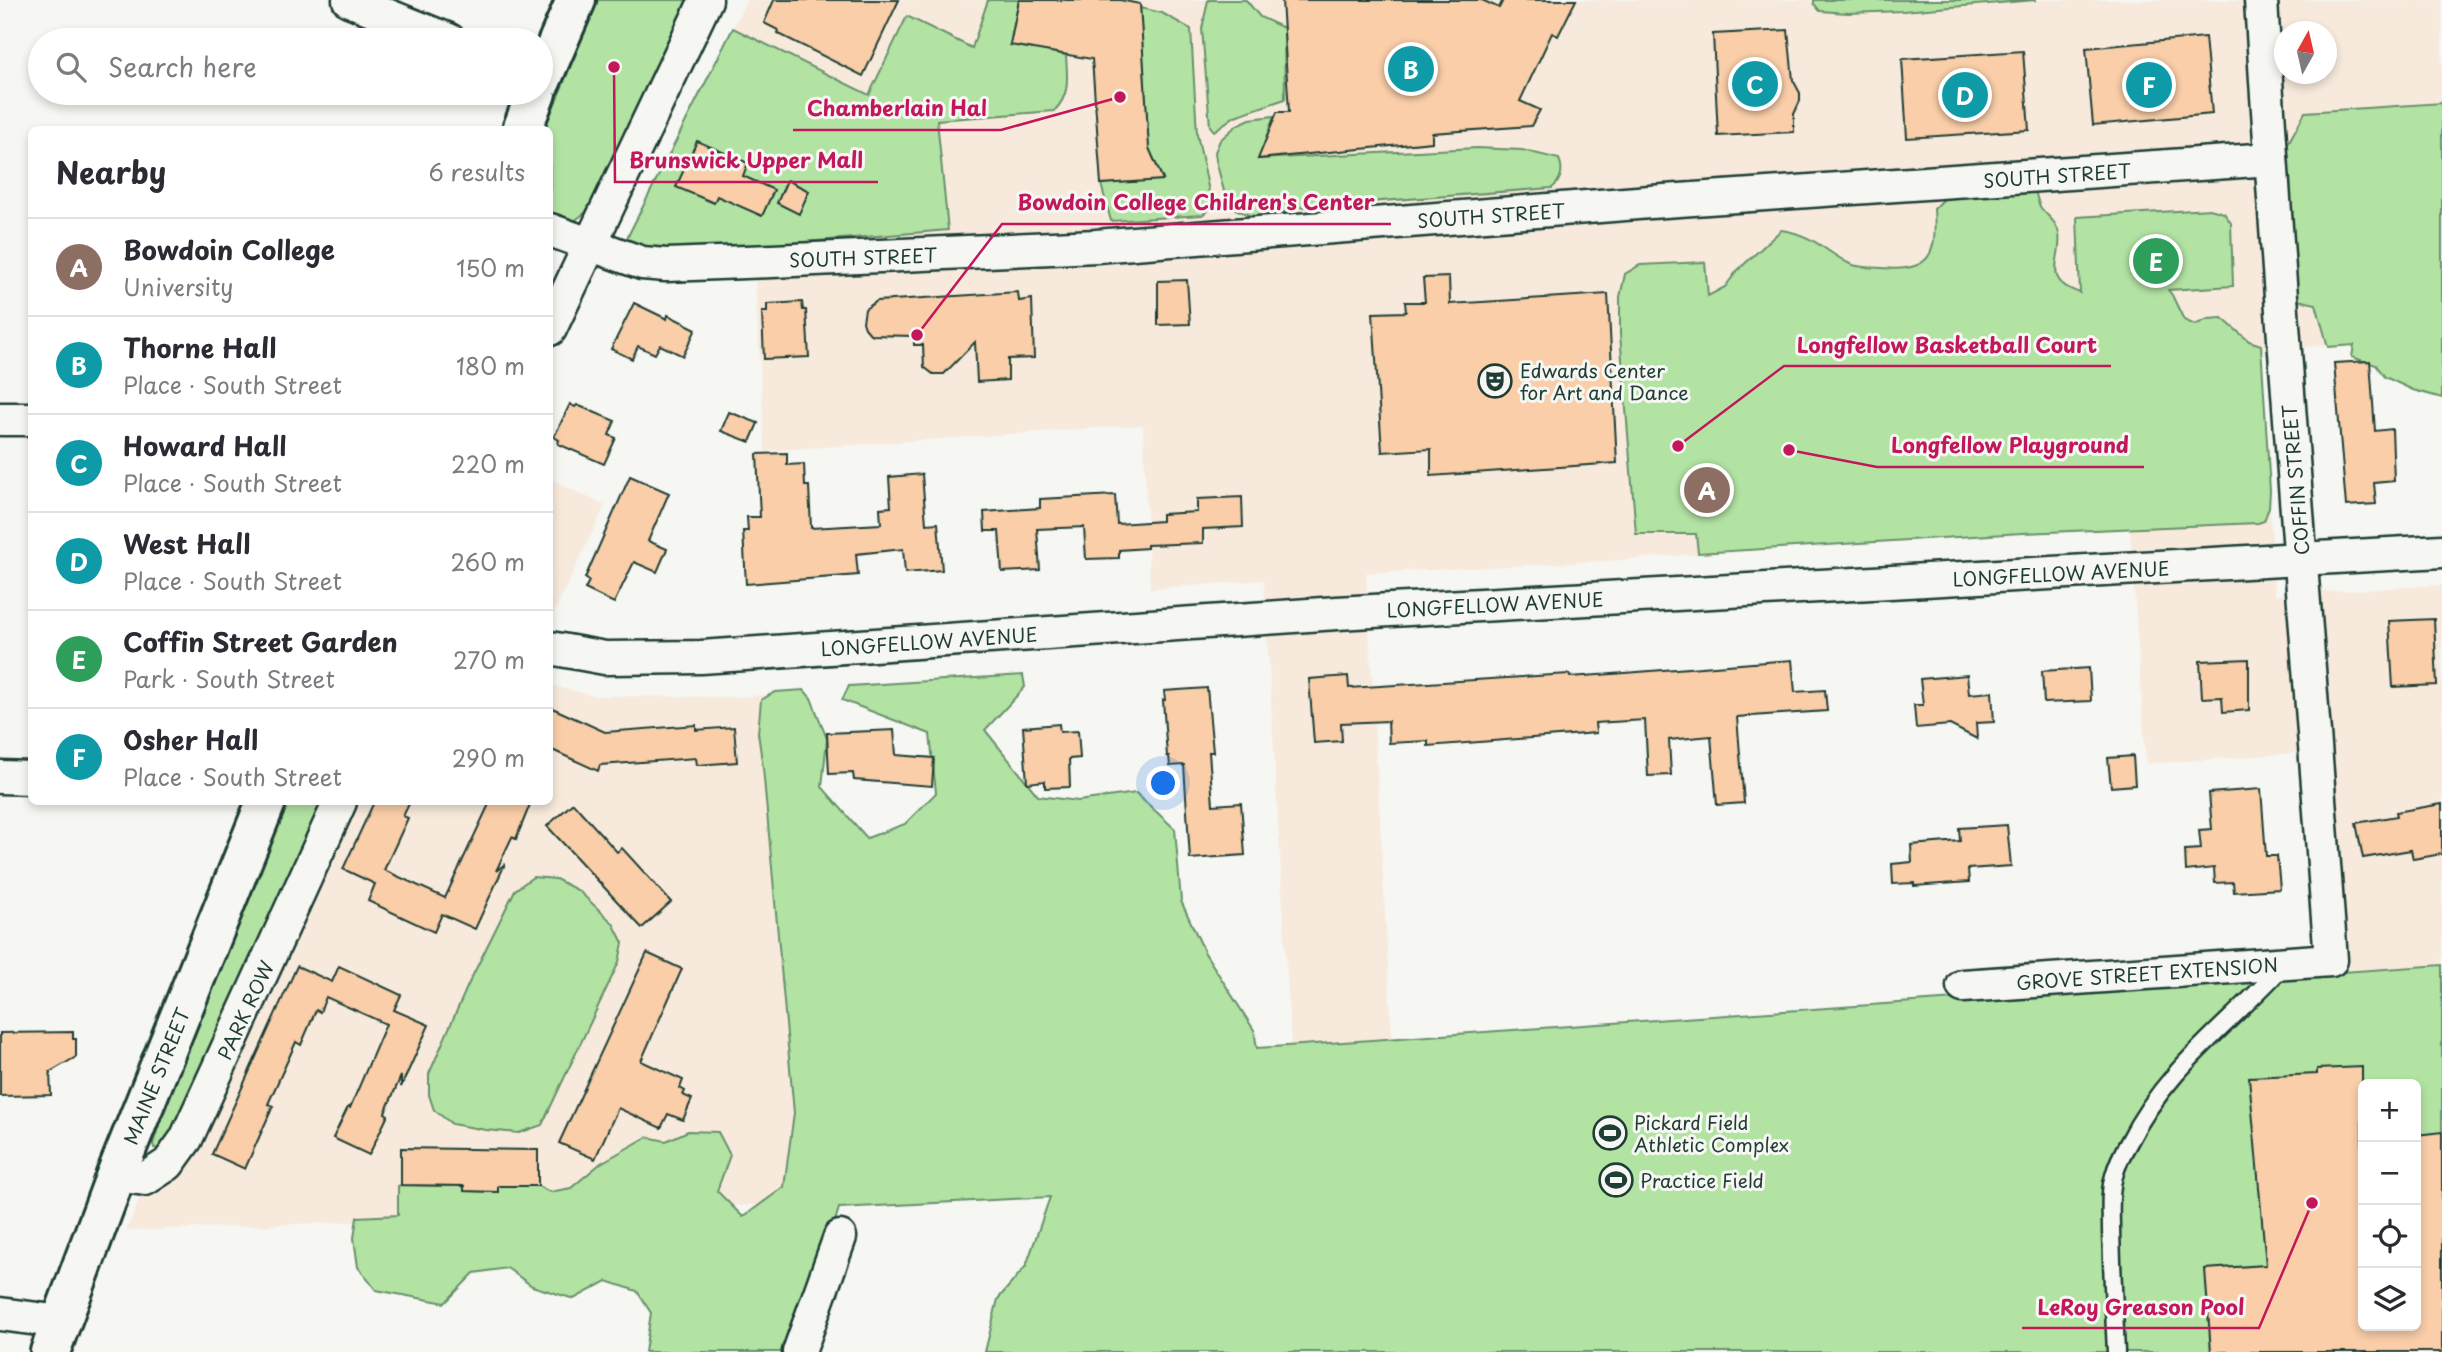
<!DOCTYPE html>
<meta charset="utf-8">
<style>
body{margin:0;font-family:"Playpen Sans",sans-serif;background:#f7f7f7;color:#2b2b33}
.controls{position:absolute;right:21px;bottom:21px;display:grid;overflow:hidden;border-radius:10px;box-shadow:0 4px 10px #0003}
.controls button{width:63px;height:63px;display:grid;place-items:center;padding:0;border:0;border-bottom:2px solid #e1e1e2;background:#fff;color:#2b2b33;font:35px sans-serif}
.compass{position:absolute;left:2274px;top:21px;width:63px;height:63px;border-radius:50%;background:#fff;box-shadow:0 4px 10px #0003;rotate:8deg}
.you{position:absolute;left:1164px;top:784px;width:24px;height:24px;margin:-18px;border:5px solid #fff;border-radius:50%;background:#1a73e8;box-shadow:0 0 0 10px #1a73e833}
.badge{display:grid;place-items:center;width:46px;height:46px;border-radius:50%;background:#d93025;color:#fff;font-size:23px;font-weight:700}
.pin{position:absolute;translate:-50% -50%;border:4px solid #fff;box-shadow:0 2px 7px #0006}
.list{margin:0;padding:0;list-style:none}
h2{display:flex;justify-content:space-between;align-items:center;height:91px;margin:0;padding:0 28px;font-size:30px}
h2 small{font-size:23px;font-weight:400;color:#7c7c81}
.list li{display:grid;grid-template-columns:46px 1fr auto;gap:21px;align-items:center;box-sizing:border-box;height:98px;padding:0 28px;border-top:2px solid #e1e1e2}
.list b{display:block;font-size:26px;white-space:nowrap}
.list p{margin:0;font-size:23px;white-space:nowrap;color:#7c7c81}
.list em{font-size:23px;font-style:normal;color:#7c7c81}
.icon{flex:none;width:38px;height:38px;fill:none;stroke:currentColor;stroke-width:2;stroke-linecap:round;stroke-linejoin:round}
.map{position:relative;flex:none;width:2442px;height:1352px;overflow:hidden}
.search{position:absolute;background:#fff;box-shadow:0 4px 10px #0003;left:28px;top:28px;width:525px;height:77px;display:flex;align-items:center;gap:18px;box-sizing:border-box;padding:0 24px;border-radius:38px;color:#7c7c81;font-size:26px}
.panel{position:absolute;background:#fff;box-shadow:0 4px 10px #0003;left:28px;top:126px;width:525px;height:679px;border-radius:10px}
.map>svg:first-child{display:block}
.built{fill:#f7eadc;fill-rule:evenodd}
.green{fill:#b2e3a3;stroke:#68906c;stroke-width:2;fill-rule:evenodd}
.building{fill:#f9cea8;stroke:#1f3d34;stroke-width:2}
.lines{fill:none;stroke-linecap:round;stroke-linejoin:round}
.lane-casing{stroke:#1f3d34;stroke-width:21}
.street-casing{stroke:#1f3d34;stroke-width:37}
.secondary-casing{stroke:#1f3d34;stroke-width:44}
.lane{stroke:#f6f6f2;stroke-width:16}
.street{stroke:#f6f6f2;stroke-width:32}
.secondary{stroke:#f6f6f2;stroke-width:38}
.labels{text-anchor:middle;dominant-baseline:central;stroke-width:6;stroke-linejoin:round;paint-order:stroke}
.street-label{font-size:19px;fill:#1f3d34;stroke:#f6f6f2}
.poi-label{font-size:19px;fill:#1f3d34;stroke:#f6f6f2;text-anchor:start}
.leader{fill:none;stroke:#c2185b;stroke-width:2.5}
.callout-dot{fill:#c2185b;stroke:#f6f6f2;stroke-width:2.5}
.callout-label{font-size:21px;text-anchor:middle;font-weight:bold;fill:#c2185b;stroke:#f6f6f2;stroke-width:6;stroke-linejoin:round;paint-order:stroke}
</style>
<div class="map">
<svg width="2442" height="1352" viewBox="0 0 2442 1352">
<rect width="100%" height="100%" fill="#f6f6f2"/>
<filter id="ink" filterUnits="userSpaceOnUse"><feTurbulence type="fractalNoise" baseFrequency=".0143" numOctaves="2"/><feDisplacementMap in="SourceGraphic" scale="14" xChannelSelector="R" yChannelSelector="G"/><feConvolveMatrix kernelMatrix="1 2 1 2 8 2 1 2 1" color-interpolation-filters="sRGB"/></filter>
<g filter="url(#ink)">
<g class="built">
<path d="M747 0H2442V338L2261 350 2275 595 2442 585V965L2346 972 2327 751 2146 764 2130 529 1891 540 1607 561 1366 573 1392 1038 1291 1046 1264 580 1150 589 1143 425 765 451 753 246 624 244ZM2284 32H2326V74H2284Z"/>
<path d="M550 479 605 506 550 620Z"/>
<path d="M550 685 594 696 733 697 770 695 803 1203 126 1231 143 1191 195 1155 315 902 359 802H550Z"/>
</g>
<g class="green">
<path d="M598 0H692L586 212 573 222 550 218V130H544Z"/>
<path d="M988 0H1019L1010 44 1066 55C1067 76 1071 95 1054 111L937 120 948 230 685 252 646 251 624 244 733 28 869 95 907 16 972 48Z"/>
<path d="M1208 0H1246L1260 17 1284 28 1285 99 1235 116 1214 131 1210 126 1202 29Z"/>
<path d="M1814 0H2036L1903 11 1848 13 1820 11 1814 4Z"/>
<path d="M1140 8 1162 13 1191 29 1197 134 1211 201 1209 210 1202 215 1111 221 1101 184 1163 179 1144 138H1148Z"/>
<path d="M2442 103V398L2413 390 2385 377 2376 365 2352 357 2354 345 2328 347 2316 304 2293 299 2283 153 2305 112Z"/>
<path d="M1274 116 1259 159 1477 148 1522 150 1559 159C1564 170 1561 181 1552 188L1290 208 1278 217 1265 218 1251 216 1235 209 1226 199 1216 160 1215 152 1220 140 1237 125 1250 119Z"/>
<path d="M2033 187C2037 194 2037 202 2041 208 2048 217 2057 222 2059 234 2063 260 2040 280 2080 293L2077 217 2210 209 2224 213 2231 223 2233 286 2168 290 2172 295 2184 320 2195 325 2208 319 2222 318 2249 341 2261 345 2270 491 2269 507 2264 521 2258 523 2022 533 1698 553 1696 534H1636L1620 334V297L1625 274 1640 265 1705 262 1708 296 1725 287 1737 271 1781 230C1814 235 1823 250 1850 264 1858 268 1872 267 1882 268 1932 273 1937 253 1934 209L1949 194Z"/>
<path d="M1023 675 1025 687 985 730 1038 796 1078 801 1136 793 1175 829 1181 901 1205 953 1254 1030 1257 1048 2442 965V1352H985L998 1299 1026 1266 1050 1197 839 1208 796 1352H645L651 1313 637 1291 607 1281 574 1299 532 1286 507 1268 474 1273 445 1303 376 1290 358 1267 354 1238 357 1217 398 1215V1186L401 1185 464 1186V1191L497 1192 498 1186H538L550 1192 571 1188 601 1163 647 1137 666 1141 688 1131 718 1132 730 1155 717 1191 743 1217 784 1187 794 1113 763 768 758 733 761 700 775 692 804 690 811 698 827 739 822 787 867 838 905 824 936 793 930 734 842 700 849 686ZM2363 1084H2416V1326H2363Z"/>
<path d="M284 802H325L170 1133 159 1149 154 1148 153 1144 158 1128Z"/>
<path d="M533 877 556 879 579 891 613 923 623 943 619 962 542 1125 519 1133 486 1130 452 1124 434 1110 429 1095V1074L468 985 515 890Z"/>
</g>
<g class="building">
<path d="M774 0H899L863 76 777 33 778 30 764 23Z"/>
<path d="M1019 0H1120L1140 4 1149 148 1163 180 1101 184 1092 59 1010 45Z"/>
<path d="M1282 0H1482L1499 8 1503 0H1576L1558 36 1552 33 1520 101 1540 110 1531 126 1432 133V142L1258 159 1277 112H1289Z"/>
<path d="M1788 30 1793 80 1800 93V101L1794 114V132L1718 136 1713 34Z"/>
<path d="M2205 37 2212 114 2093 125 2086 48Z"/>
<path d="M2023 51 2029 130 1907 138 1902 59Z"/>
<path d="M697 141 748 163 743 176 774 190 762 216 717 196 714 203 676 187Z"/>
<path d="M787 180 809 191 799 214 777 203Z"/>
<path d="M1449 277 1450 304 1608 294 1617 463 1431 476V449L1382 452 1373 313 1406 312 1405 302H1425L1423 278Z"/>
<path d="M1187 280 1190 324 1158 325V281Z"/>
<path d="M1018 292 1019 301 1032 299 1034 358 1008 359V380L977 382 975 342 944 374H933L924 367 923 345H914V336L871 335 865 328 863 322 865 309 877 301Z"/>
<path d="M802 302 803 310H806L809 357 764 359 762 312H767V304Z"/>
<path d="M634 303 667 319 668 315 696 329 683 356 660 345 655 354 638 346 632 359 611 349Z"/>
<path d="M2370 361 2375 431 2392 429 2394 481 2374 483 2376 504 2346 506 2334 363Z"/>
<path d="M570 404 575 407 577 405 615 421 609 435 616 438 604 464 558 444 559 440 554 437Z"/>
<path d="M729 412 758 423 750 442 721 431Z"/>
<path d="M787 453V465L804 464 805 486H809L811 528 881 524 880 508 891 507 889 477 922 474 926 524 938 523 942 570 905 573 903 549 856 554 858 575 746 584 743 531H748L747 517H760L757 454Z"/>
<path d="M630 476 669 493 648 541 667 549 657 572 634 562 614 603 585 589 589 581 585 578Z"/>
<path d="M1115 495 1117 524 1162 521V514L1197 512V499L1242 497 1243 527 1203 529V543L1147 545V548L1119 550V558L1086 559 1084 527 1037 529 1040 570 1002 572 999 531H985L984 512 1040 508V499Z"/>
<path d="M2434 619 2437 685 2393 687 2389 621Z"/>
<path d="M2249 659V710L2223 712 2222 697 2202 698 2200 661Z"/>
<path d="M1792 660 1795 692 1825 690 1827 711 1737 717 1744 803 1717 805 1711 736 1669 740 1671 775 1648 776 1645 720 1595 723 1596 733 1428 746V741L1389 743 1388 721 1341 723 1342 741 1314 743 1309 679 1348 676 1349 688 1569 674 1570 677 1612 674Z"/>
<path d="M2089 668 2091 701 2044 703 2042 671Z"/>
<path d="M1967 675 1969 694 1992 692 1994 722 1976 723 1977 739 1950 725 1916 728 1914 705H1923L1920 679Z"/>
<path d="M1207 688 1213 752H1209L1213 805 1241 803 1245 855 1190 859 1184 765 1170 766 1169 756H1167L1163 700H1165L1164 691Z"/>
<path d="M550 707 605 732 696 725V730L734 727 737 762 697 765 696 758 600 765 598 771 550 749Z"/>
<path d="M1059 724 1060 732 1078 731 1080 758 1069 759 1070 787 1045 788V781L1027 783 1023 727Z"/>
<path d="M894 730 896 755 934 758 932 786 854 780 853 773 829 774 827 733Z"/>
<path d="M2133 756 2135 785 2111 787 2108 758Z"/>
<path d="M2261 789 2266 856H2277L2280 889 2234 892 2233 882 2215 883 2214 868 2186 871 2185 850 2201 849 2199 830 2212 829 2209 793Z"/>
<path d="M374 802H410L403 816 408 818 384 870 445 898 490 802H531L516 839 512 837 496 871 505 864 475 929 442 914 434 932 368 901 375 884 343 869Z"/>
<path d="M573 803 617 852 622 848 671 902 642 928 547 826Z"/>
<path d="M2442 804V854L2413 859 2411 850 2363 858 2356 823 2397 816 2396 812Z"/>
<path d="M2007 825 2011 866 1968 869 1969 882 1914 886V883L1893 884 1892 864 1912 862 1911 845 1960 841 1959 828Z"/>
<path d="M647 953 682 969 641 1061 683 1080 680 1088 685 1091 683 1095 692 1099 683 1120 668 1114 661 1128 618 1108 595 1159 559 1143Z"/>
<path d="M297 966 332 982 339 966 401 995 394 1010 429 1025 401 1087V1076L385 1113 388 1115 369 1155 333 1138 348 1107 350 1108 386 1024 326 997 320 1012 316 1010 301 1045 296 1042 268 1104 273 1106 245 1169 212 1154Z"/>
<path d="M73 1032V1039H76V1057L50 1072 51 1095 0 1096V1033Z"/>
<path d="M2362 1067 2363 1326H2416V1135L2442 1132V1352H2211L2205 1269 2266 1265 2249 1077 2317 1074V1069Z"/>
<path d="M401 1148 538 1150V1186H498V1192L464 1191V1186L401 1185Z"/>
</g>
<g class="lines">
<defs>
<path id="lane" d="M2116 1352C2114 1311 2112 1270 2111 1229 2111 1212 2109 1192 2114 1176 2117 1164 2123 1152 2129 1142 2167 1067 2228 1026 2283 966"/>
<g id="street">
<path d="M349 0 449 40"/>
<path d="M550 230 642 263 666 265 772 261 1096 246 1650 202 2271 159"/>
<path d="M550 329 706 0"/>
<path d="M0 419H32"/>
<path d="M550 648 605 658 701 657 1337 613 2442 551"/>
<path d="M0 777 32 778"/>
<path d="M1963 986 2331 960C2308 640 2280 320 2261 0"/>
<path d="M116 1175 145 1179 168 1164 186 1139 340 802"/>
<path d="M0 1314 61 1322"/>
<path d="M799 1352 840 1237"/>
</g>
<g id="secondary">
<path d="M541 81 576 0"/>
<path d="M522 130 536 93"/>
<path d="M50 1352 116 1175 266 802"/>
</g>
</defs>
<use href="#lane" class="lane-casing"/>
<use href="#street" class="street-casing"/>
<use href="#secondary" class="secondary-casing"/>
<use href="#lane" class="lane"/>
<use href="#street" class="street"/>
<use href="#secondary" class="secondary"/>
</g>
</g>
<defs>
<symbol id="theatre-ring" viewBox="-11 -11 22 22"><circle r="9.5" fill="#f6f6f2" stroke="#1f3d34" stroke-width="1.5"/><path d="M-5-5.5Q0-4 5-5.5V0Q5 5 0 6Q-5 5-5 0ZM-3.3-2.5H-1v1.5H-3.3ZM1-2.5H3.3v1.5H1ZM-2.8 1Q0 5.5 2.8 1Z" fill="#1f3d34"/></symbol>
<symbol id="stadium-ring" viewBox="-11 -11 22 22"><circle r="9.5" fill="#f6f6f2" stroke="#1f3d34" stroke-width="1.5"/><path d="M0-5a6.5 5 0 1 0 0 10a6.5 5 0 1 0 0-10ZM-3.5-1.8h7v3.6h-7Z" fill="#1f3d34"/></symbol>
</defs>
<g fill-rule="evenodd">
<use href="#theatre-ring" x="1476" y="362" width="38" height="38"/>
<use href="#stadium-ring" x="1591" y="1114" width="38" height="38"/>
<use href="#stadium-ring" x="1597" y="1161" width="38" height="38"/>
</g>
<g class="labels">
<g class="street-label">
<text transform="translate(2057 175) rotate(-4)">SOUTH STREET</text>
<text transform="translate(1491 215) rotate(-4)">SOUTH STREET</text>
<text transform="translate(863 257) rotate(-2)">SOUTH STREET</text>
<text transform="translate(2295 480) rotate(-95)">COFFIN STREET</text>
<text transform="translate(2061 573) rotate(-3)">LONGFELLOW AVENUE</text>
<text transform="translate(1495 604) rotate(-3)">LONGFELLOW AVENUE</text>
<text transform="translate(929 641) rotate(-4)">LONGFELLOW AVENUE</text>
<text transform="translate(2147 973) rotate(-4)">GROVE STREET EXTENSION</text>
<text transform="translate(245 1010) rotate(-65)">PARK ROW</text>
<text transform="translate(156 1076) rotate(-68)">MAINE STREET</text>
</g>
<g class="poi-label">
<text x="1520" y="370">Edwards Center<tspan x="1520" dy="22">for Art and Dance</tspan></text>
<text x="1634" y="1122">Pickard Field<tspan x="1634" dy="22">Athletic Complex</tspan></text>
<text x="1640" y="1180">Practice Field</text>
</g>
</g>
<path class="leader" d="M1120 97L1001 130H793M614 67L615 182H878M917 335L1002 224H1391M1678 446L1784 366H2111M1789 450L1877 467H2144M2312 1203L2259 1328H2022"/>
<g class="callout-dot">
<circle cx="1120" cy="97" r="7"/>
<circle cx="614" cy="67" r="7"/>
<circle cx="917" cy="335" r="7"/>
<circle cx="1678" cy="446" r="7"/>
<circle cx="1789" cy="450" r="7"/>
<circle cx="2312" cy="1203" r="7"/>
</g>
<g class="callout-label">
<text x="897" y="116">Chamberlain Hal</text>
<text x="746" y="168">Brunswick Upper Mall</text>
<text x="1196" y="210">Bowdoin College Children's Center</text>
<text x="1947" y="353">Longfellow Basketball Court</text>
<text x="2010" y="453">Longfellow Playground</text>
<text x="2141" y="1315">LeRoy Greason Pool</text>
</g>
</svg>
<div class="controls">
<button>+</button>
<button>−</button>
<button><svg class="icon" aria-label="locate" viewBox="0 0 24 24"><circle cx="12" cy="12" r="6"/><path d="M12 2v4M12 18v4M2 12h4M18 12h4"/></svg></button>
<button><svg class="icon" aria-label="layers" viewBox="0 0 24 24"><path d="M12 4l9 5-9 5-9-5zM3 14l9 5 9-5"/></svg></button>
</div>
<svg class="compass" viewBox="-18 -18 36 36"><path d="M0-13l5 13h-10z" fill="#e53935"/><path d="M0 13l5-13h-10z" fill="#7c7c81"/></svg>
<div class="you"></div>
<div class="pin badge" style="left:1707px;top:490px;background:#8d6e63">A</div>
<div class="pin badge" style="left:1411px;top:69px;background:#0f9aa8">B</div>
<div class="pin badge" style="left:1755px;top:84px;background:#0f9aa8">C</div>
<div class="pin badge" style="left:1965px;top:95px;background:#0f9aa8">D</div>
<div class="pin badge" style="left:2156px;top:261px;background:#2e9e5b">E</div>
<div class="pin badge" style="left:2149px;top:85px;background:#0f9aa8">F</div>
<div class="search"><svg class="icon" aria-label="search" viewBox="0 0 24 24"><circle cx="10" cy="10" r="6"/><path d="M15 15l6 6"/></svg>Search here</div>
<section class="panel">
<h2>Nearby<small>6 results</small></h2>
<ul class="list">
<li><span class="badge" style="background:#8d6e63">A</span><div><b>Bowdoin College</b><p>University</p></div><em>150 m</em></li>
<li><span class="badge" style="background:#0f9aa8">B</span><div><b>Thorne Hall</b><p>Place · South Street</p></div><em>180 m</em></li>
<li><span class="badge" style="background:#0f9aa8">C</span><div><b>Howard Hall</b><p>Place · South Street</p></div><em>220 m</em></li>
<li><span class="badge" style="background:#0f9aa8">D</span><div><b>West Hall</b><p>Place · South Street</p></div><em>260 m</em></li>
<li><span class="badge" style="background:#2e9e5b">E</span><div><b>Coffin Street Garden</b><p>Park · South Street</p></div><em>270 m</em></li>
<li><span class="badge" style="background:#0f9aa8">F</span><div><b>Osher Hall</b><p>Place · South Street</p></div><em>290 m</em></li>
</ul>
</section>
</div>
